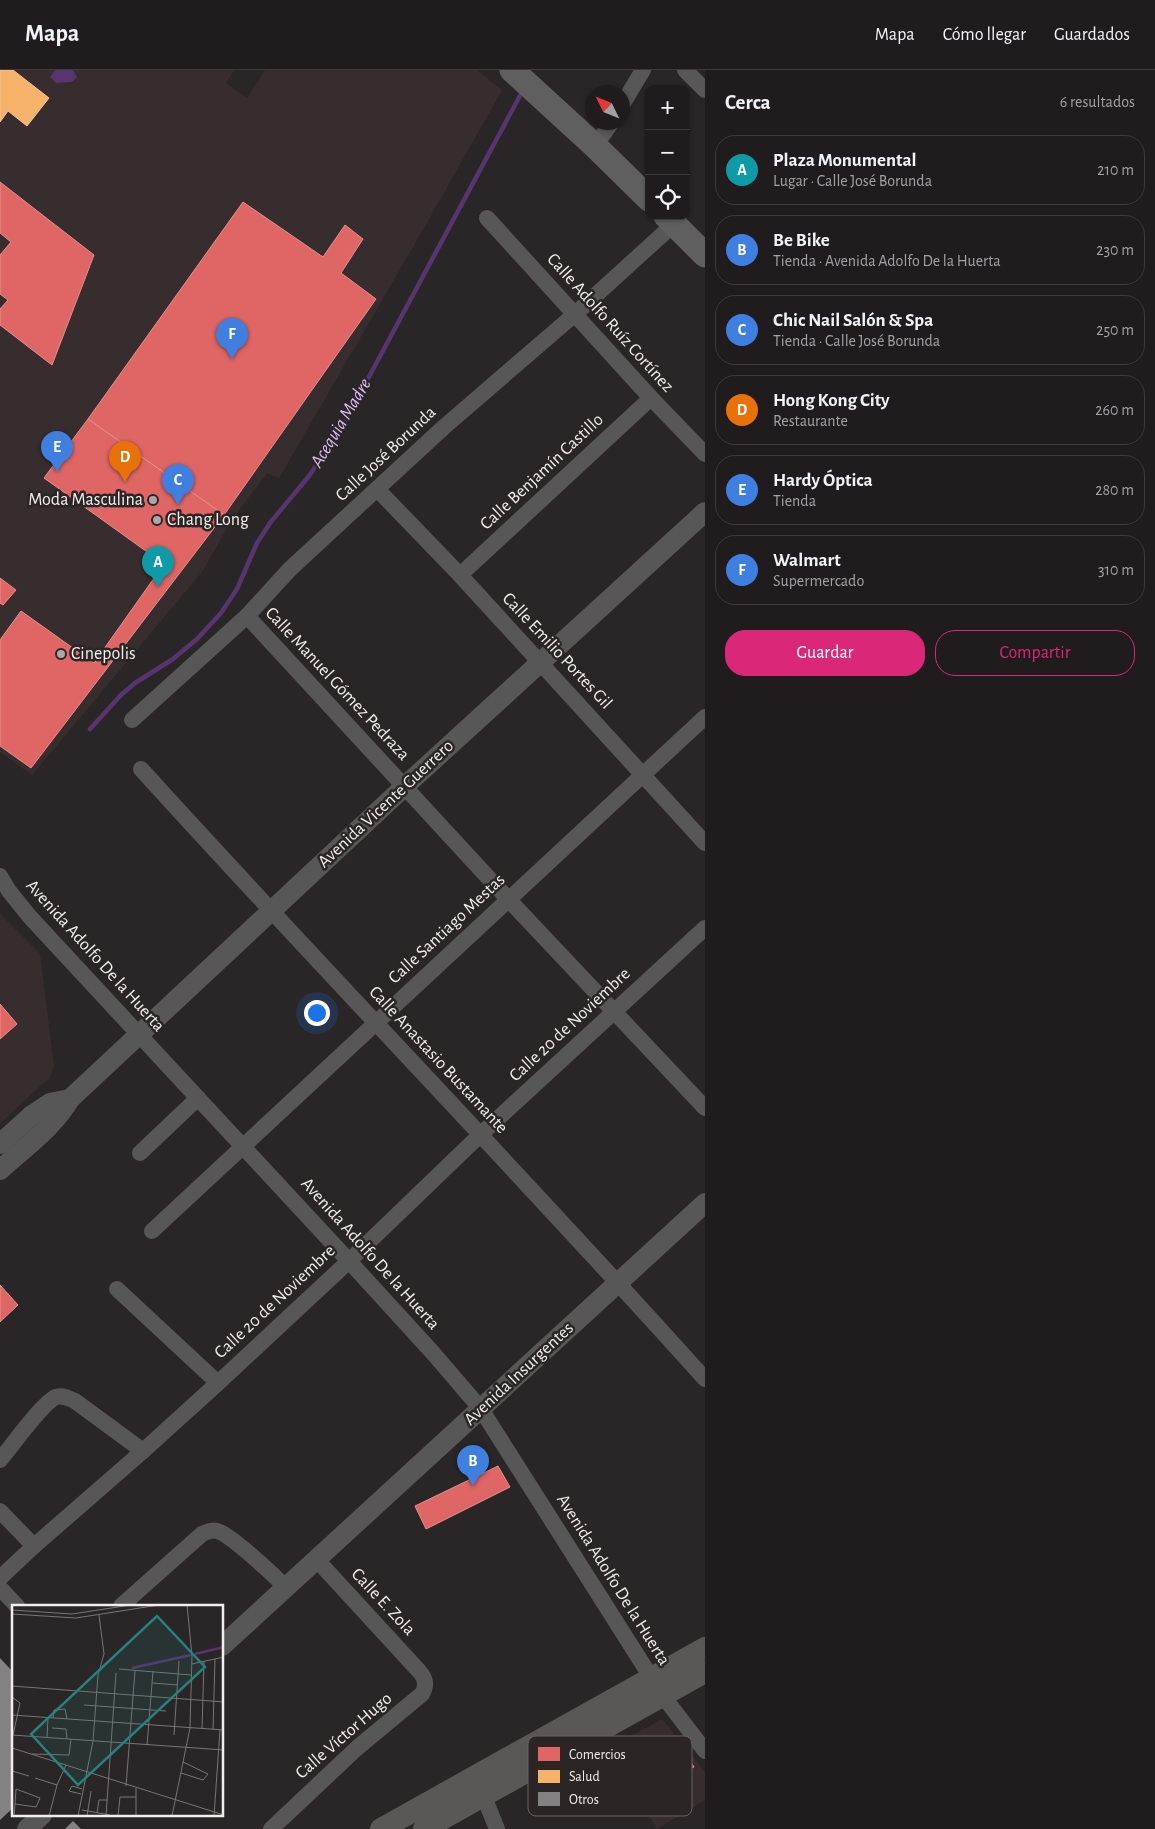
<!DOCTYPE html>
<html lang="es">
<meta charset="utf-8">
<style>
body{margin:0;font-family:"Alegreya Sans",sans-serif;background:#2d292a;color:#f1f3f6}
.controls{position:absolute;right:15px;top:15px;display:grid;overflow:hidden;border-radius:10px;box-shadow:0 1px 4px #0004}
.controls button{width:45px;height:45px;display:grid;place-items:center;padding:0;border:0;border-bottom:1px solid #3d3a3b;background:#201c1d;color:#f1f3f6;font:25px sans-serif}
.compass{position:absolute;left:585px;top:15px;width:45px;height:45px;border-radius:50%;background:#201c1d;box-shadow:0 1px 4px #0004;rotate:313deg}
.you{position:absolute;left:316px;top:942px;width:18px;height:18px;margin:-12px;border:4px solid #fff;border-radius:50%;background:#1a73e8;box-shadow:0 0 0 8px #1a73e833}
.badge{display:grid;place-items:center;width:32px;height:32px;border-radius:50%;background:#db2777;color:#fff;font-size:16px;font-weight:700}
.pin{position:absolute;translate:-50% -41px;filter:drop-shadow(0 1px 2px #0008)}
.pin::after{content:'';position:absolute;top:26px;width:18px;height:15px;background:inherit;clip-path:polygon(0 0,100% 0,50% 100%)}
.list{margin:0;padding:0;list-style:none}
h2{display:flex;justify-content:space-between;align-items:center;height:65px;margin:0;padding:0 20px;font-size:21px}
h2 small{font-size:16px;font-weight:400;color:#a2a1a4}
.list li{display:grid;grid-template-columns:32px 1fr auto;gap:15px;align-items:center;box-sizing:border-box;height:70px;margin:0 10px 10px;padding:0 10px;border:1px solid #3d3a3b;border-radius:20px}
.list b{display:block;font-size:19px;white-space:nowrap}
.list p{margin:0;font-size:16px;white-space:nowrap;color:#a2a1a4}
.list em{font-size:16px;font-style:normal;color:#a2a1a4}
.actions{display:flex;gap:10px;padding:15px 20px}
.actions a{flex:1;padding:11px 0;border:1px solid #db2777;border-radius:20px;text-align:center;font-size:18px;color:#db2777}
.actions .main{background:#db2777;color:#fff}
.icon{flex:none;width:28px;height:28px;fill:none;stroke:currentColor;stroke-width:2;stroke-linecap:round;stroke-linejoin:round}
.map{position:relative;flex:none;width:705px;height:1759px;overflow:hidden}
header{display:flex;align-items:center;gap:30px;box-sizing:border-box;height:70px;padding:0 25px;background:#201c1d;border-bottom:1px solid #3d3a3b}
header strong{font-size:24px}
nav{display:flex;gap:28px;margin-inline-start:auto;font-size:18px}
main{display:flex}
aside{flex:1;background:#201c1d}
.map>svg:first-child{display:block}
.built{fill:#382d2e}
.water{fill:#57356f}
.shops{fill:#e06666;stroke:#e58f8f}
.health{fill:#f6b26b;stroke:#f5c492}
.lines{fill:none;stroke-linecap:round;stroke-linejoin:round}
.stream{stroke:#57356f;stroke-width:4.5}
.building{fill:#848182}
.minor{stroke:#585757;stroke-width:16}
.tertiary{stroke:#585757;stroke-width:20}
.secondary{stroke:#5a5857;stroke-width:22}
.primary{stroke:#605f5f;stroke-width:25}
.poi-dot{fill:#aca8a8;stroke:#2b2526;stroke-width:2}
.labels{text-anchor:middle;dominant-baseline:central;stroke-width:5;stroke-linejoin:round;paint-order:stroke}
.street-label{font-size:18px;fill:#f2eeee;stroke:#2b2526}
.poi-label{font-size:18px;fill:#f2eeee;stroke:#2b2526;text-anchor:start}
.water-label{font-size:19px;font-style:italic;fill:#dbbdf6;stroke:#2b2526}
.inset-river{fill:none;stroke:#57356f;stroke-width:2.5}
.inset-road{fill:none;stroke:#7a7677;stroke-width:1}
.view{fill:#26827b;fill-opacity:0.15;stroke:#26827b;stroke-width:2.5}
.inset-edge{fill:none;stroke:#f2eeee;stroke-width:2.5}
.key{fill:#2b2526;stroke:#676162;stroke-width:1}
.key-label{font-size:14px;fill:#f2eeee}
</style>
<header>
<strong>Mapa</strong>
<nav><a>Mapa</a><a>Cómo llegar</a><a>Guardados</a></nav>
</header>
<main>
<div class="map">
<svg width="705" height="1759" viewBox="0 0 705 1759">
<rect width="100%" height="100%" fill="#2a2627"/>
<g class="built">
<path d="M0 0H234L226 13 247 28 265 0H477L502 20 428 151 279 408 267 403 233 448 202 502 32 705 0 682Z"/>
<path d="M0 844 40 884 54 997 49 1008 0 1053Z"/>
<path d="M662 1649 705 1702V1730L657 1759 610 1678Z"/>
</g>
<path class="water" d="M55 0H73L77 7 72 12 56 13 50 7Z"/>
<g class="shops">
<path d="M0 112 94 185 52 295 0 255V239L8 230 0 224V185L11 172 0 163Z"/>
<path d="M243 132 323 187 345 155 363 169 341 203 376 229 224 445 88 349Z"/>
<path d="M88 349 224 445 31 698 0 676V570L21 541 94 593 164 494 44 408Z"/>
<path d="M0 508 16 520 3 535 0 533Z"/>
<path d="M0 934 17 954 0 969Z"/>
<path d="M0 1215 18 1235 0 1252Z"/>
<path d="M498 1396 510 1417 426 1459 415 1436Z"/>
<path d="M686 1685 694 1697 683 1702 677 1691Z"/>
</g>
<path class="health" d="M0 0H13L49 28 27 56 8 41 0 52Z"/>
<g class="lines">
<path class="stream" d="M90 659 121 625 135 613 173 589 197 569 221 543 237 519 257 473 270 453 309 406 341 359 523 20"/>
</g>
<g class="building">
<path d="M0 1588 14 1603V1737L0 1750Z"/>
<path d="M73 1751 81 1759H65Z"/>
</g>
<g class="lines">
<g class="minor">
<path d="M685 0 705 20"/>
<path d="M622 35 643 0"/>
<path d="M595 76 612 52"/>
<path d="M487 148 651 328 705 384"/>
<path d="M377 419 460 505 705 773"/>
<path d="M460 505 651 328"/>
<path d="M247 546 508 829 705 1038"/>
<path d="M132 650 247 546 290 499 444 357 575 244 674 154"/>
<path d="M141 699C327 904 520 1103 705 1309"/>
<path d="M0 806 9 821 30 847 349 1191 433 1283 481 1339 663 1626 705 1681"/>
<path d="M140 1083 198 1028"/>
<path d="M152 1161 705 647"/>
<path d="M117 1219 218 1313"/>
<path d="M0 1390C11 1377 43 1332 56 1327 63 1325 69 1328 75 1331L143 1381"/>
<path d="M0 1441 34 1476"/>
<path d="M0 1508 34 1476 143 1381 218 1313 349 1191 480 1065 705 858"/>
<path d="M0 1518 17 1536"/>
<path d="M121 1536 202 1464C207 1462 211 1459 217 1461 230 1464 275 1506 285 1517"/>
<path d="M480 1717 497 1759"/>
<path d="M271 1759 357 1678 422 1624C427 1615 426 1609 419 1601L317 1490"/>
</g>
<g class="tertiary">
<path d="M0 1074 32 1045 50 1033 70 1029"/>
<path d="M0 1100C23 1079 55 1056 70 1029L405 716 705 442"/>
<path d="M222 1576 705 1133"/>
<path d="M27 1759 42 1745"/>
</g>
<g class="secondary">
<path d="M381 1759 705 1578"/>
<path d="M424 1759 705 1602"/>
</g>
<g class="primary">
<path d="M512 0 595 76 649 129"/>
<path d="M666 146 705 185"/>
</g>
</g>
<g class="poi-dot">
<circle cx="153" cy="430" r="5"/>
<circle cx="157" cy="450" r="5"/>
<circle cx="61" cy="584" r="5"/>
</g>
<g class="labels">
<g class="street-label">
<text transform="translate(610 253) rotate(48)">Calle Adolfo Ruíz Cortínez</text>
<text transform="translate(386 384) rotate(-43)">Calle José Borunda</text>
<text transform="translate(542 402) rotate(-43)">Calle Benjamín Castillo</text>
<text transform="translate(557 581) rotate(47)">Calle Emilio Portes Gil</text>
<text transform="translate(337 614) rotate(47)">Calle Manuel Gómez Pedraza</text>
<text transform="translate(386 734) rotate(-43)">Avenida Vicente Guerrero</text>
<text transform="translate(447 859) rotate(-43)">Calle Santiago Mestas</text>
<text transform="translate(95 886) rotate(48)">Avenida Adolfo De la Huerta</text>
<text transform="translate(570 955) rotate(-43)">Calle 20 de Noviembre</text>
<text transform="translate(438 990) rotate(47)">Calle Anastasio Bustamante</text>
<text transform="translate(370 1184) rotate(48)">Avenida Adolfo De la Huerta</text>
<text transform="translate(275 1232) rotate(-43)">Calle 20 de Noviembre</text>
<text transform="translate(519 1304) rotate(-43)">Avenida Insurgentes</text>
<text transform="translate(613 1510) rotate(58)">Avenida Adolfo De la Huerta</text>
<text transform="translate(383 1532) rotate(47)">Calle E. Zola</text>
<text transform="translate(344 1666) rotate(-41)">Calle Víctor Hugo</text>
</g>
<g class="poi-label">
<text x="143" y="430" text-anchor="end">Moda Masculina</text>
<text x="167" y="450">Chang Long</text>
<text x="71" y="584">Cinepolis</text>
</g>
<g class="water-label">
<text transform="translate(341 353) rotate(-59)">Acequia Madre</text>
</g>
</g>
<g transform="translate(12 1535)">
<rect width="211" height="211" fill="#2a2627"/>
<path class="inset-river" d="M183 49 212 42M120 63 179 50"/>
<path class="inset-road" d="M0 5 60 9 119 0M0 9 64 13 147 0M180 59 212 52M107 64 179 70M140 78 166 80M0 81 212 97M0 92 8 98 1 130M72 100 154 106M0 110 212 125M41 113 42 105 53 104 55 114M40 123 54 124 55 134M190 124 192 57M201 125 203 54M0 130 212 145M162 130 167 56M35 132 36 112M135 140 141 66M0 143 212 210M20 149 57 150 59 134M0 166 17 171M169 168 191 175 196 169 171 157M23 173 45 180M114 181 123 66M124 183V211M69 189 57 186 60 181 70 184M70 205 98 210M85 208 87 195H96M2 211 3 199 4 184 28 193 24 202 3 199M37 211 45 180 54 160M66 211 81 136 86 70 92 49 87 10M75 211 79 186M94 211 104 68M106 211 108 192H124M160 211 178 123 180 51 175 0M202 211 208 125"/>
<path class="view" d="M145 11 193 62 66 180 19 129Z"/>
<rect width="211" height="211" class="inset-edge"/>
</g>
<rect x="528" y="1666" width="164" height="80" rx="8" class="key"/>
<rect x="538" y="1677" width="22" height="14" fill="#e06666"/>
<rect x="538" y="1700" width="22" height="13" fill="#f6b26b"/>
<rect x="538" y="1722" width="22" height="14" fill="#848182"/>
<g class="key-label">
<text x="569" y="1689">Comercios</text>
<text x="569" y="1711">Salud</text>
<text x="569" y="1734">Otros</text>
</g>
</svg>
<div class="controls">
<button>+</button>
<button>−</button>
<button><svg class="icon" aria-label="locate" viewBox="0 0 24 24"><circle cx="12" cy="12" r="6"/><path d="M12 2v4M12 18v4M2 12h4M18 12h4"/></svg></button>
</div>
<svg class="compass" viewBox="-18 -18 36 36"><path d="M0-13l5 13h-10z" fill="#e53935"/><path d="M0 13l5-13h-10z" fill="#a2a1a4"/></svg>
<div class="you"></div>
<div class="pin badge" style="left:158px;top:517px;background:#0f9aa8">A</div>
<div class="pin badge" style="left:473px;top:1416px;background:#3f7fe0">B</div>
<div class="pin badge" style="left:178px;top:435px;background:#3f7fe0">C</div>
<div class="pin badge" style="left:125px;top:412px;background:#e8710a">D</div>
<div class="pin badge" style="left:57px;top:402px;background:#3f7fe0">E</div>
<div class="pin badge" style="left:232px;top:289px;background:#3f7fe0">F</div>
</div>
<aside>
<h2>Cerca<small>6 resultados</small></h2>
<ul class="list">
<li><span class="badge" style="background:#0f9aa8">A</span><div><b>Plaza Monumental</b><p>Lugar · Calle José Borunda</p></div><em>210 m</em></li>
<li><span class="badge" style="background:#3f7fe0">B</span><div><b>Be Bike</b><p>Tienda · Avenida Adolfo De la Huerta</p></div><em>230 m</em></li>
<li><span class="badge" style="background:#3f7fe0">C</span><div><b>Chic Nail Salón &amp; Spa</b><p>Tienda · Calle José Borunda</p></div><em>250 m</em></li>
<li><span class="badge" style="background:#e8710a">D</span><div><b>Hong Kong City</b><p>Restaurante</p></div><em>260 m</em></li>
<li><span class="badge" style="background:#3f7fe0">E</span><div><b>Hardy Óptica</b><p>Tienda</p></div><em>280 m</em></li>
<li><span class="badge" style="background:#3f7fe0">F</span><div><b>Walmart</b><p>Supermercado</p></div><em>310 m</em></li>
</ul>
<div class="actions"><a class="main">Guardar</a><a>Compartir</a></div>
</aside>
</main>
